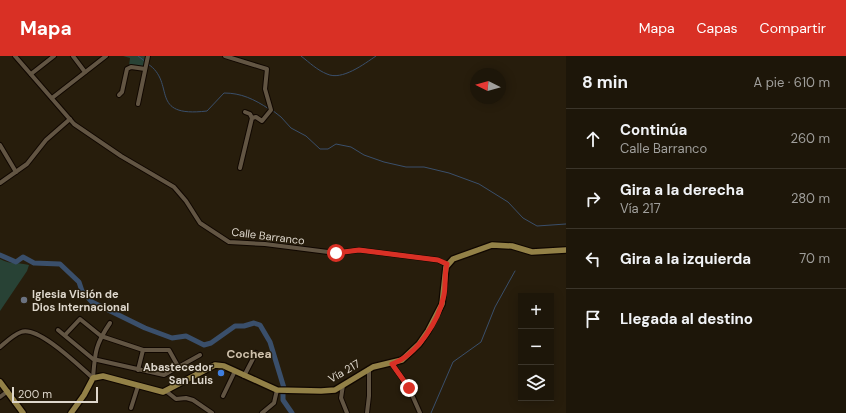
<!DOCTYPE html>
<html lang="es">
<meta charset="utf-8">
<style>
body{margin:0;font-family:"DM Sans",sans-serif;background:#2a2317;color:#f1f3f6}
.controls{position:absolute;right:12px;bottom:12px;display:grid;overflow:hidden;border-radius:0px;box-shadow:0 2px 10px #0003}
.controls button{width:36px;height:36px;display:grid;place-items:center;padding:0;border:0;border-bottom:1px solid #3b352a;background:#1d1609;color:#f1f3f6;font:20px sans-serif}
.compass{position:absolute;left:470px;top:12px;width:36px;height:36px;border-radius:50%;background:#1d1609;box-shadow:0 2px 10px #0003;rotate:275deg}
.scale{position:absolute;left:12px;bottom:10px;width:86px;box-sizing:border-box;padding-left:4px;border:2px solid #ded7cc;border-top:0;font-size:11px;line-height:14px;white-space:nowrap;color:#ded7cc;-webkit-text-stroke:3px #271d0c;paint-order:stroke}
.stop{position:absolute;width:12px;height:12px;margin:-9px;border:3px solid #d93025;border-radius:50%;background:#fff}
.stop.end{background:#d93025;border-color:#fff;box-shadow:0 1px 4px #0008}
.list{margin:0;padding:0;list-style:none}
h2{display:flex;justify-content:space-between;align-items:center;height:52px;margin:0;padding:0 16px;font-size:17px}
h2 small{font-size:13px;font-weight:400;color:#a09f9c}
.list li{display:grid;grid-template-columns:26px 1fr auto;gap:12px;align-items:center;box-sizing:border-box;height:60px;padding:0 16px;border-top:1px solid #3b352a}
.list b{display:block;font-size:15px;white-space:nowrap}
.list p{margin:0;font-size:13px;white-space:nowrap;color:#a09f9c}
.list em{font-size:13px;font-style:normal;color:#a09f9c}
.icon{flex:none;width:22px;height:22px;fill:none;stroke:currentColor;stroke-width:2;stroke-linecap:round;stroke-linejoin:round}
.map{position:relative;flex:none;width:566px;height:357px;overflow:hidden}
header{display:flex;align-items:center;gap:24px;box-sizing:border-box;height:56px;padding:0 20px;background:#d93025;color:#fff}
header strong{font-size:19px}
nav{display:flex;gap:22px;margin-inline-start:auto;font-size:14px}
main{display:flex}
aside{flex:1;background:#1d1609}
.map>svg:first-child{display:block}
.green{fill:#284235}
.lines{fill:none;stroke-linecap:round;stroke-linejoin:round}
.stream{stroke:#3a4f6b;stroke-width:1}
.river{stroke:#3a4f6b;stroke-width:5}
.minor-casing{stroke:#100700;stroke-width:6}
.major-casing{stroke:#100700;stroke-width:8}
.minor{stroke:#625543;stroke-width:4}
.major{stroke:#938147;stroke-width:5.5}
.route{stroke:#d93025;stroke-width:5}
.worship-dot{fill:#6b7280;stroke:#271d0c;stroke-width:1.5}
.shop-dot{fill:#3f7fe0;stroke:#271d0c;stroke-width:1.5}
.labels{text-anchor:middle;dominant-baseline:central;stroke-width:3;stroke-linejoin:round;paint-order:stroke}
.street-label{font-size:11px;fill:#ded7cc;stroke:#271d0c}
.poi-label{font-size:11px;font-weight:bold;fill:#ded7cc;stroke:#271d0c;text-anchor:start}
.neighbourhood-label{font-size:12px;font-weight:bold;fill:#cfc1ac;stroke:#271d0c}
</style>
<header>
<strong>Mapa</strong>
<nav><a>Mapa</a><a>Capas</a><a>Compartir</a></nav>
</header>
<main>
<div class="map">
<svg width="566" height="357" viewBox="0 0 566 357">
<rect width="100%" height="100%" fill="#271d0c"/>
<g class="green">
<path d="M123 0H147L144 11 129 10 130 2Z"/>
<path d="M0 203C10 209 19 206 29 209L27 215 0 255Z"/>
</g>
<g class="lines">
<g class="stream">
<path d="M138 0 146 6"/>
<path d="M301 0C310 7 317 14 327 18 342 25 364 8 376 0"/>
<path d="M148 8C177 27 147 62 207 55L224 37C241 37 254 43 269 53"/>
<path d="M272 54 281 61 291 72 306 80 320 93H328L336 88 351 91 364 99 384 106 406 111H424L449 117 479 128 508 146 523 162 537 170 566 168"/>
<path d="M431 357 453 306 481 286 495 251 515 215"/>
</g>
<g class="river">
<path d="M0 199 16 206 23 201 34 207 60 208 79 226 82 235 92 246 145 272 172 282 186 280 204 289 211 287 235 270H244L254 267 260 269 270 286 284 332"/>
<path d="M283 336V344L292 357"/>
</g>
<defs>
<g id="minor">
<path d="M15 0 74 68 121 100 174 131 186 145 200 167 229 186 265 188 336 197 359 194 438 204 447 209"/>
<path d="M73 0 85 16"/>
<path d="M225 0 267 13 265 33 271 54 262 65 256 61 252 62 240 112"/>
<path d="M31 18 54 0"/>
<path d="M119 39 122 36 127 13 131 11 145 13"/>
<path d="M52 42 106 0"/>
<path d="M138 48 148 0"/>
<path d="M245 56 250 58 252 62"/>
<path d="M0 89 16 116"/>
<path d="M0 127 27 108 46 84 70 63"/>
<path d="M58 274 93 303 164 319 200 299"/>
<path d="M65 279 80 263 101 280 143 294H169L179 312"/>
<path d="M0 291C6 286 13 279 21 276 38 269 80 311 93 322"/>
<path d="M392 308 409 332 420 357"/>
<path d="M138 314 143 294"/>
<path d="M244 320 256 297"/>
<path d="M93 322C95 297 95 289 110 267"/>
<path d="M343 329 341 342 347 357"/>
<path d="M166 335 176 343 186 342 193 344 212 357"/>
<path d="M223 340 235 315"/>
<path d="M0 341 8 335"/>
<path d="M131 352 138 330"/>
<path d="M262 357 274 347 277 334"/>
<path d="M367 357 369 340V313"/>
</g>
<g id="major">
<path d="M0 326 23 357"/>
<path d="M71 357 84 339 93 322 103 320 163 336 215 309 224 310 277 334 321 335 335 334 373 311 402 304 419 288 428 275 442 248 446 211 453 203 492 189 512 190 532 196 566 194"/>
</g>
</defs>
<use href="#minor" class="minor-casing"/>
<use href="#major" class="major-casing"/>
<use href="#minor" class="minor"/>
<use href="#major" class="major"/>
</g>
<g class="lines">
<path class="route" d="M336 197 359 194 438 204 447 208C444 218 446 229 444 239 439 265 417 299 392 308L409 332"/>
</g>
<circle class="worship-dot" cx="24" cy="244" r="4"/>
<circle class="shop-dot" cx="221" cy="317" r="4"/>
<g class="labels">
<g class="street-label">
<text transform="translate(268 180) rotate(7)">Calle Barranco</text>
<text transform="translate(344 315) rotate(-30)">Vía 217</text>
</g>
<g class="poi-label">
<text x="32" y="238">Iglesia Visión de<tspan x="32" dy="13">Dios Internacional</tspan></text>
<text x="213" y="311" text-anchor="end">Abastecedor<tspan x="213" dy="13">San Luis</tspan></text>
</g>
<g class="neighbourhood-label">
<text x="249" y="298">Cochea</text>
</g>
</g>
</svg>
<div class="controls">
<button>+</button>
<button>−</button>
<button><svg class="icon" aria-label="layers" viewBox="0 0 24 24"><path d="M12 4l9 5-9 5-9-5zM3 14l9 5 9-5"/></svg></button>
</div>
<svg class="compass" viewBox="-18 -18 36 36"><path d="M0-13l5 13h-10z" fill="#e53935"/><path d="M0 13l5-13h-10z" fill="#a09f9c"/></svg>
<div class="scale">200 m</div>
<div class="stop" style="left:336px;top:197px"></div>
<div class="stop end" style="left:409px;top:332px"></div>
</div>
<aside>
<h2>8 min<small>A pie · 610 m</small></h2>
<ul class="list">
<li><svg class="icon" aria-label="ahead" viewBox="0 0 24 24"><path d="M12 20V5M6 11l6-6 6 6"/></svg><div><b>Continúa</b><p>Calle Barranco</p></div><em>260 m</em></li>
<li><svg class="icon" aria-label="right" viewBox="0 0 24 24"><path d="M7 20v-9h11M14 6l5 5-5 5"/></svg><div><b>Gira a la derecha</b><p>Vía 217</p></div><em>280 m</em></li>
<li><svg class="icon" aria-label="left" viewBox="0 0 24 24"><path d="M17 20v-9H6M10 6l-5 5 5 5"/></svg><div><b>Gira a la izquierda</b></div><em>70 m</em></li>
<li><svg class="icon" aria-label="arrive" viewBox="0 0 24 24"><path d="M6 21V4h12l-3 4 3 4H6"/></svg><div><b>Llegada al destino</b></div></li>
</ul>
</aside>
</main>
